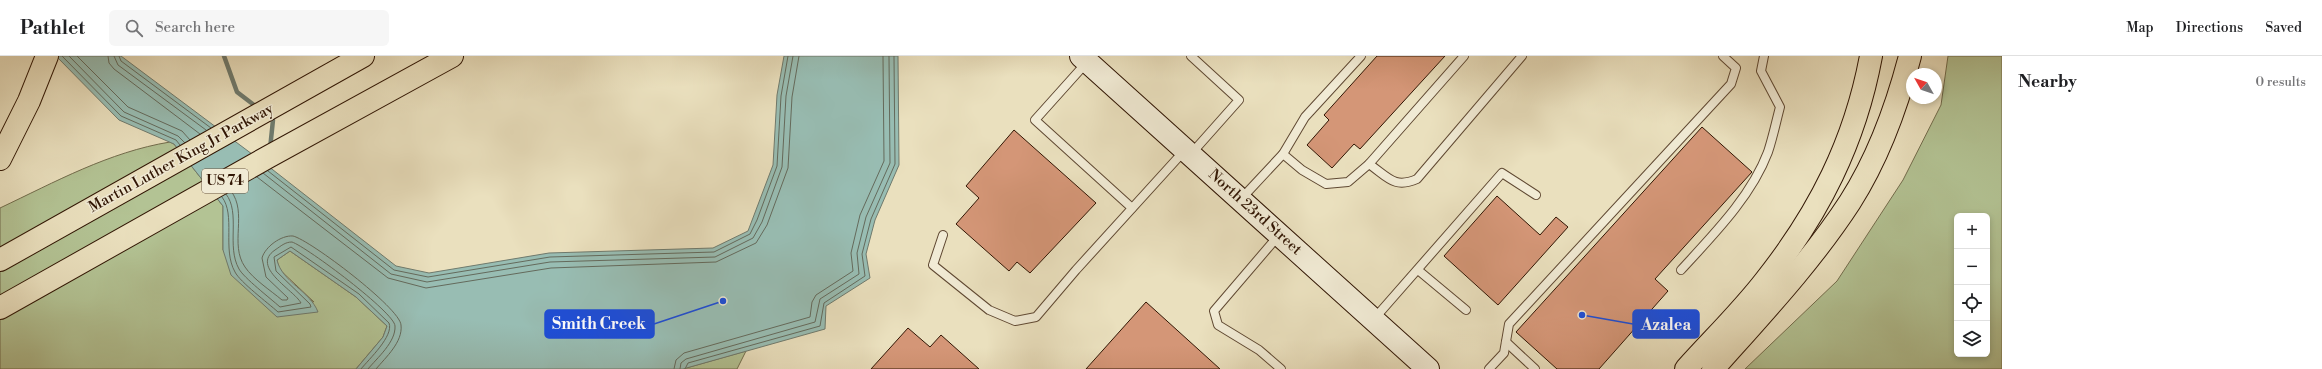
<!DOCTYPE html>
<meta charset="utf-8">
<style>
body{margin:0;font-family:"Libre Bodoni",serif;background:#f6f6f6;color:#202124}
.controls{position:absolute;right:12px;bottom:12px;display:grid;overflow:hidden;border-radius:6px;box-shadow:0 2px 6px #0003}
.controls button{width:36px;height:36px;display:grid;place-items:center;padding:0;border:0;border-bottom:1px solid #e0e0e0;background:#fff;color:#202124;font:20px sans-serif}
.compass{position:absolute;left:1906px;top:12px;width:36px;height:36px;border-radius:50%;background:#fff;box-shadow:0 2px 6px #0003;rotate:310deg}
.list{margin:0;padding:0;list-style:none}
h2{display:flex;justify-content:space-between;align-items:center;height:52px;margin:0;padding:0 16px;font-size:17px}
h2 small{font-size:13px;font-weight:400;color:#757577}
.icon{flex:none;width:22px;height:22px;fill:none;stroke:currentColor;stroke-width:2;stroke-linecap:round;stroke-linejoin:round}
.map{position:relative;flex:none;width:2002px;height:313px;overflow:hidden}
header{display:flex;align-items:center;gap:24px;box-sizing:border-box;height:56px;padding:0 20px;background:#fff;border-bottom:1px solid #e0e0e0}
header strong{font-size:19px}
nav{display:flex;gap:22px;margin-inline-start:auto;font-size:14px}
.search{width:280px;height:36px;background:#f6f6f6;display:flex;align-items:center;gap:10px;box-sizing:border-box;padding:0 14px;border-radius:6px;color:#757577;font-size:15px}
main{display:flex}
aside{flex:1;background:#fff}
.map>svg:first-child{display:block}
.green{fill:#b3c394;stroke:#726c4c;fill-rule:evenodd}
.water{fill:#98bdb3;stroke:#6f7a6d}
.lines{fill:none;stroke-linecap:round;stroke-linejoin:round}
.shore{stroke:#646a5c;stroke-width:1}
.stream{stroke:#6f7a6d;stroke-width:4.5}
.building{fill:#d49677;stroke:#311604}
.service-casing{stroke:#5f4832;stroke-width:10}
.secondary-casing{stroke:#311604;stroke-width:24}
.motorway-casing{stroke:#311604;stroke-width:24}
.service{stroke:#f1ebd5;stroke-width:8}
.secondary{stroke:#f1ebd5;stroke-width:22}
.motorway{stroke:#eae0be;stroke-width:22}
.labels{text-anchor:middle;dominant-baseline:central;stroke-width:3;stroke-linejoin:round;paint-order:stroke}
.shield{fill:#f1ebd5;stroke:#6b5643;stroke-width:1}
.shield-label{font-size:14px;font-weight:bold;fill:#311604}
.street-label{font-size:15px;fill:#311604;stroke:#f1ebd5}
.leader{fill:none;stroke:#1d4ed8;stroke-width:1.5}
.callout-dot{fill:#1d4ed8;stroke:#f1ebd5;stroke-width:1.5}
.callout{fill:#1d4ed8;stroke:#1d4ed8;stroke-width:1.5}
.callout-label{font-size:16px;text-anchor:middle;font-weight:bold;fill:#fff}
</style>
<header>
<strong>Pathlet</strong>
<div class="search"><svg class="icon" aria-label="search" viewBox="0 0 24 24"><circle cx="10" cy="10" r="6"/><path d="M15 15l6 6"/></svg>Search here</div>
<nav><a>Map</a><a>Directions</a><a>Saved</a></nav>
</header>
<main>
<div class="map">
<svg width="2002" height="313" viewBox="0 0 2002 313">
<rect width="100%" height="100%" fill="#eae0be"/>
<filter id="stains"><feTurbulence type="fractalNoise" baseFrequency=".005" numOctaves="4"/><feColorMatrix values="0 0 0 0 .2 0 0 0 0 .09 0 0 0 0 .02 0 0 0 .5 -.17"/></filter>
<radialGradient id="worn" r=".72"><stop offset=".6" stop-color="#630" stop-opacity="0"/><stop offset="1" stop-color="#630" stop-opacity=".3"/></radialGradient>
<g class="green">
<path d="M1948 0H2002V313H1745L1837 225 1903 124 1941 49ZM1957 160H1987V298H1957Z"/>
<path d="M170 86 174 88 223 150V194L314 246 279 213 277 204 290 195 356 241 387 270 383 281 356 313H0V152C55 126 109 96 170 86Z"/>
<path d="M746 295 737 313H683L686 312Z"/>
</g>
<path class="water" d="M56 0H121L268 110 396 210 429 217 549 197 713 192 748 175 773 109 777 39 784 0H898L899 109 875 164 866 198 870 222 826 250 825 273 683 313H356L383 281 387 270 356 241 290 195 277 204C282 226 310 235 318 256L277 261 231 219 223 194V150L174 88 119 64Z"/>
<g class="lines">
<g class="shore">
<path d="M62 0 121 60 176 84 180 89"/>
<path d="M69 0 124 56 178 80 185 87"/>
<path d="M77 0 128 51 182 75 190 84"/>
<path d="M108 0 109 7 114 13 200 78"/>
<path d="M114 0 118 9 206 74"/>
<path d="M119 0 121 5 211 72"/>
<path d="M268 115 394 214 428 221 550 201 714 196 750 178 757 164 777 110 781 40 788 0"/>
<path d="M263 117 391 218 427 226 550 206 715 201 753 182 762 166 782 111 786 40 793 0"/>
<path d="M257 121 388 222 426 232 551 212 716 206 756 187 767 169 788 112 792 41 799 0"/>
<path d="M231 135C248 157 229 188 245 211 253 223 270 234 282 244H287L288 242 266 221 262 202C265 191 281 179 293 180 310 184 400 252 401 269 403 286 386 301 376 313"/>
<path d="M226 138C241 157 226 190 239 213 244 222 270 242 280 251L301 247C294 234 250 211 275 194 281 190 285 186 292 186 307 191 395 257 395 270 396 286 377 302 368 313"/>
<path d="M222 141C236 159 222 193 235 216 240 226 268 247 278 256L311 251 310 248 276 215 274 201 291 191 359 238 389 267C394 280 369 303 361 313"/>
<path d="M674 313 676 304 684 297 810 261 812 246 816 239 853 215 851 197 860 159 884 105 883 0"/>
<path d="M680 313 681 307 686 303 815 266 820 243 859 218 857 197 866 161 890 107 889 0"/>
<path d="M685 313 688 307 820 270 824 247 865 220 862 198 871 163 895 108 894 0"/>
</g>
<g class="stream">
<path d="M224 0 237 36 258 52"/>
<path d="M268 60 273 64 270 93"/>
</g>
</g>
<g class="building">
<path d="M1377 0H1445L1360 93 1354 88 1332 112 1307 89 1329 64 1324 59Z"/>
<path d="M1702 71 1752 116 1655 223 1668 235 1599 313H1557L1516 276Z"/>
<path d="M1014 74 1096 147 1030 217 1017 206 1009 215 956 168 979 142 966 130Z"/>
<path d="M1497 140 1540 179 1556 161 1568 171 1498 249 1444 200Z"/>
<path d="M1146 246 1220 313H1086Z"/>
<path d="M908 272 930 291 941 279 979 313H871Z"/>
</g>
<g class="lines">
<defs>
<g id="service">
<path d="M1191 0 1239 44 1191 98"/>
<path d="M1087 6 1035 64 1132 152"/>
<path d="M1283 98 1302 114 1326 128 1348 126 1369 108 1464 0"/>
<path d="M1369 108C1388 121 1394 133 1417 123L1522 0"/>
<path d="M1241 143 1283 98 1305 61 1361 0"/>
<path d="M943 179 933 209 989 254 1015 265 1036 261 1076 214 1185 94"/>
<path d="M1279 179 1214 255 1218 269 1259 294 1281 313"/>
<path d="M1418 214 1466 254"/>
<path d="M1681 214C1713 179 1751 141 1768 96 1773 81 1776 66 1780 51L1761 15 1764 0"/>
<path d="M1374 263 1502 117 1536 139"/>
<path d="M1506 286 1535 313"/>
<path d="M1489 313 1504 297 1509 268 1731 28 1736 12 1723 0"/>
</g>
<path id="secondary" d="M1081 0 1428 313"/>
<g id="motorway">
<path d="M0 103 29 45 47 0"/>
<path d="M0 204 363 0"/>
<path d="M0 252 268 101 452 0"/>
<path d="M1686 313C1712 284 1741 256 1765 225 1819 157 1855 86 1871 0"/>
<path d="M1713 313C1761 259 1811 206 1850 146 1878 102 1897 50 1910 0"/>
</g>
</defs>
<use href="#service" class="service-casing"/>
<use href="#secondary" class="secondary-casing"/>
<use href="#motorway" class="motorway-casing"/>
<use href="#service" class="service"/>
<use href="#secondary" class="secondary"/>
<use href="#motorway" class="motorway"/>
</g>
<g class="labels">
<rect class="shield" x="202" y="113" width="46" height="24" rx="3"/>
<g class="shield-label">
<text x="225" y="125">US 74</text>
</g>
<g class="street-label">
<text transform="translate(181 102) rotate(-29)">Martin Luther King Jr Parkway</text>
<text transform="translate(1255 156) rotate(42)">North 23rd Street</text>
</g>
</g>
<path class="leader" d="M723 245L654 268M1582 259L1633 268"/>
<g class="callout-dot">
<circle cx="723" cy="245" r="4"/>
<circle cx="1582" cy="259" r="4"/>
</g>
<g class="callout">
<rect x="545" y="254" width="109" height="28" rx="4"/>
<rect x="1633" y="254" width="66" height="28" rx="4"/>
</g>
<g class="callout-label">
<text x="599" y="273">Smith Creek</text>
<text x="1666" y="274">Azalea</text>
</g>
<rect width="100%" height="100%" filter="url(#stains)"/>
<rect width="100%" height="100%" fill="url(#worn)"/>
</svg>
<div class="controls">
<button>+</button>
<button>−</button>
<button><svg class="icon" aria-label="locate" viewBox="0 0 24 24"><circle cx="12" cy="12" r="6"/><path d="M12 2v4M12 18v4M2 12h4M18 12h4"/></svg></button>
<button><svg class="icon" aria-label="layers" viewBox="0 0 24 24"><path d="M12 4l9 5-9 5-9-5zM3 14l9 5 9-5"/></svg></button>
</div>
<svg class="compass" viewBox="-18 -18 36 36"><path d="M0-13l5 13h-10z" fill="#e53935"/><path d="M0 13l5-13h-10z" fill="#757577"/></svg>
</div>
<aside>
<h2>Nearby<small>0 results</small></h2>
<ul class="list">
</ul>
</aside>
</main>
